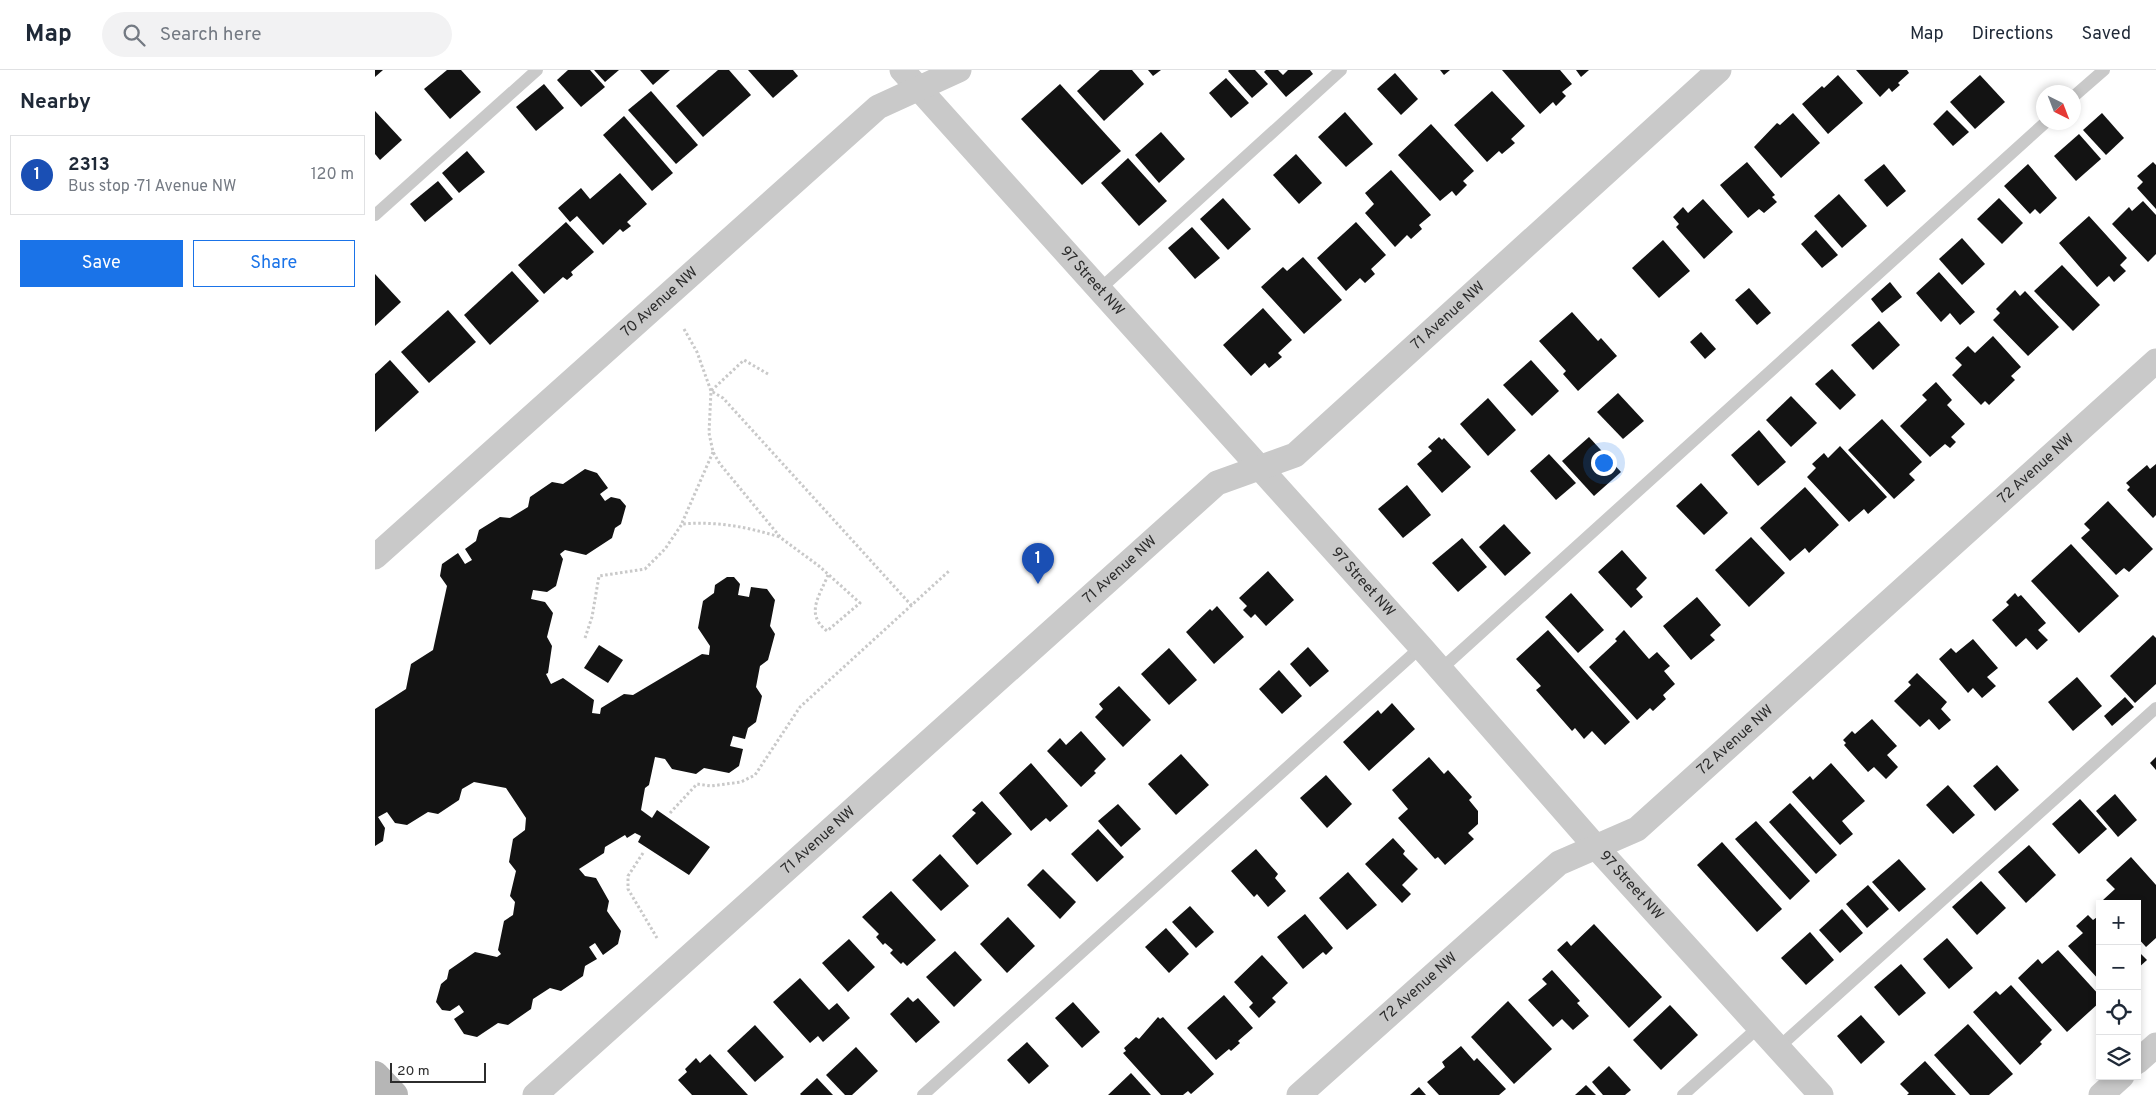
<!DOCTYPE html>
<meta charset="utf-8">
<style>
body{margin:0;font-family:Overpass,sans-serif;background:#f2f2f3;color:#1f2937}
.controls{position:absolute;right:15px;bottom:15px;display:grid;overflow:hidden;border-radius:0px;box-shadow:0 2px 8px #0003}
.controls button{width:45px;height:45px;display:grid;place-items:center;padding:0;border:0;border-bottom:1px solid #e0e1e3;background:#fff;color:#1f2937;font:25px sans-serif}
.compass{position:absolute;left:1661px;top:15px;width:45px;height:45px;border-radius:50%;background:#fff;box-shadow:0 2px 8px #0003;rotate:138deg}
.scale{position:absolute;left:15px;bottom:12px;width:96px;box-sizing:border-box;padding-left:5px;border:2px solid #2c2c2c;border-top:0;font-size:14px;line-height:18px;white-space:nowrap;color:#2c2c2c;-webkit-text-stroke:4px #fff;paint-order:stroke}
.you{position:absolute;left:1228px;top:392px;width:18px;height:18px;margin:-12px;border:4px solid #fff;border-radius:50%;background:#1a73e8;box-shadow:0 0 0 8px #1a73e833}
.badge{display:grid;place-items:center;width:32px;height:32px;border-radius:50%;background:#1a73e8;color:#fff;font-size:16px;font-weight:700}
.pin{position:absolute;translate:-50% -41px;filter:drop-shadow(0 1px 2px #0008)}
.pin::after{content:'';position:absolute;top:26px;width:18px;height:15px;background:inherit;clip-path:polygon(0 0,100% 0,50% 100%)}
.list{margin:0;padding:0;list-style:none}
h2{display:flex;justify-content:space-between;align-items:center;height:65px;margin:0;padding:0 20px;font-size:21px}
h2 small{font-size:16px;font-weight:400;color:#747a83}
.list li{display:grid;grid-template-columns:32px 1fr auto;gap:15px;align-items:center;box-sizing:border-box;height:80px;margin:0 10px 10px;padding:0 10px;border:1px solid #e0e1e3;border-radius:0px}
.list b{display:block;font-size:19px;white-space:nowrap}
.list p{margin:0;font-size:16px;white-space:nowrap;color:#747a83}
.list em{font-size:16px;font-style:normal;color:#747a83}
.actions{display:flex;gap:10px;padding:15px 20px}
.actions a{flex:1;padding:11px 0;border:1px solid #1a73e8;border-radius:0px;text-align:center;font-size:18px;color:#1a73e8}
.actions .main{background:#1a73e8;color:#fff}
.icon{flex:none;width:28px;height:28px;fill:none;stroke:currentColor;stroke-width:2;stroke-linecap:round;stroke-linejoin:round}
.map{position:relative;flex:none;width:1781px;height:1025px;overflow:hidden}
header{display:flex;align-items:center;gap:30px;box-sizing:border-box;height:70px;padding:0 25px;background:#fff;border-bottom:1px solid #e0e1e3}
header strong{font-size:24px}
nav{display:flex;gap:28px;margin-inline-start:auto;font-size:18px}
.search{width:350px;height:45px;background:#f2f2f3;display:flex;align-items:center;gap:12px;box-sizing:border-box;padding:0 18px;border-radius:28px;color:#747a83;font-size:19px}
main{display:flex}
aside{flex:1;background:#fff}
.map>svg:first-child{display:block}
.building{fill:#131313}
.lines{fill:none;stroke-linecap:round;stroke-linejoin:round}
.path{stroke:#c9c9c9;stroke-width:3;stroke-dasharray:2.5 2.5;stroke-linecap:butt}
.lane{stroke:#c9c9c9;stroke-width:12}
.street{stroke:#c9c9c9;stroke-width:25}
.secondary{stroke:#b6b6b6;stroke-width:28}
.labels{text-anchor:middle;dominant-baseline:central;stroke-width:5;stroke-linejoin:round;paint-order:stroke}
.street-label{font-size:15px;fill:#2c2c2c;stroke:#fff}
</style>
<header>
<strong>Map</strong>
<div class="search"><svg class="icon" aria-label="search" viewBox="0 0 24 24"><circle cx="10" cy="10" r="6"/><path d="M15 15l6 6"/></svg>Search here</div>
<nav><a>Map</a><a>Directions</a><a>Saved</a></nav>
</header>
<main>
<aside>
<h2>Nearby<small></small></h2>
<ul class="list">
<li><span class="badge" style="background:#1a4fb4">1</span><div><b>2313</b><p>Bus stop · 71 Avenue NW</p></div><em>120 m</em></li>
</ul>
<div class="actions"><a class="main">Save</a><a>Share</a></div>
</aside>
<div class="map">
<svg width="1781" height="1025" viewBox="0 0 1781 1025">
<rect width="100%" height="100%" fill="#fff"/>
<g class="building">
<path d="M0 0H8L0 7Z"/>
<path d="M72 0H86L106 22 75 49 49 19Z"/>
<path d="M193 0H215L230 17 206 37 182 10Z"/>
<path d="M219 0H244L230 12Z"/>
<path d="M265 0H295L278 15Z"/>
<path d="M343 0H354L376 25 328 67 301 36Z"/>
<path d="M373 0H418L423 6 398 28Z"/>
<path d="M725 0H757L769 14 729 51 702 21Z"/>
<path d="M773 0H786L778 6Z"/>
<path d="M854 0H880L893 14 877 28 853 1Z"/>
<path d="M891 0H903L908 5 913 0H935L938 4 911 27 889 2Z"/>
<path d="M1065 0H1075L1069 5Z"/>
<path d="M1127 0H1185L1197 14 1187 22 1191 26 1181 36 1178 32 1165 44Z"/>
<path d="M1201 0H1214L1206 7Z"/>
<path d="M1481 0H1532L1534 3 1523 13 1525 15 1517 22 1514 18 1505 27Z"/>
<path d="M1020 3 1043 29 1026 45 1002 19Z"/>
<path d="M1463 5 1488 33 1453 64 1427 34 1447 16 1449 18Z"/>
<path d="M1605 5 1630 32 1600 59 1575 32Z"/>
<path d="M851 8 874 33 856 48 834 23Z"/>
<path d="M169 14 189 38 161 61 141 37Z"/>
<path d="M685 14 746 81 707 115 646 49Z"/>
<path d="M276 21 323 75 301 94 253 40Z"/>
<path d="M1117 21 1150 56 1136 69 1140 73 1127 84 1124 81 1112 92 1079 55Z"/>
<path d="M1572 40 1594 62 1578 76 1558 54Z"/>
<path d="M0 41 27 70 5 90 0 84Z"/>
<path d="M970 42 998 74 971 97 943 67Z"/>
<path d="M1418 43 1445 73 1406 108 1379 77 1402 53 1405 55Z"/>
<path d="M1727 43 1749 68 1731 85 1708 60Z"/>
<path d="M249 46 298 103 277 121 228 65Z"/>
<path d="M1056 54 1099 101 1088 111 1092 115 1081 126 1077 121 1065 131 1023 85Z"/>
<path d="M786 62 810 89 784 113 760 85Z"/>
<path d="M1704 64 1726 89 1701 111 1679 86Z"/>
<path d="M92 81 110 102 84 123 67 103Z"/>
<path d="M921 84 947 113 924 134 898 105Z"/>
<path d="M753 88 792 131 764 156 726 113Z"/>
<path d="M1372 92 1400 125 1397 127 1402 132 1389 143 1384 139 1373 148 1345 115Z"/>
<path d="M1778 92 1781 95V139L1762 118 1768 112 1762 106Z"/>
<path d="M1509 94 1531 121 1512 137 1489 110Z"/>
<path d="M1653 94 1682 128 1665 144 1660 139 1655 144 1629 116Z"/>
<path d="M1016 100 1056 145 1044 155 1047 159 1036 169 1032 165 1020 177 990 143 999 134 990 123Z"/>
<path d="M245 103 272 134 252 152 256 156 248 162 245 159 228 175 202 146 195 152 183 138 206 118 215 129Z"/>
<path d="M63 111 78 129 50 152 35 134Z"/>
<path d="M1464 124 1492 156 1467 178 1439 146Z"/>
<path d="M848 128 876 159 853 180 825 149Z"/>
<path d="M1624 128 1648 153 1627 174 1602 149Z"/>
<path d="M1328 129 1358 162 1329 189 1301 157 1304 154 1298 147 1308 137 1313 143Z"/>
<path d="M1768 131 1781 145V184L1773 192 1737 154 1754 137 1757 141Z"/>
<path d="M1714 146 1752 188 1745 195 1751 201 1739 212 1734 206 1722 217 1684 173Z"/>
<path d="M191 152 219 182 196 202 198 205 192 210 188 207 169 224 143 195Z"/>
<path d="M981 152 1011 185 996 199 1000 204 990 213 985 208 971 221 942 188Z"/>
<path d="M817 157 845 188 820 209 793 178Z"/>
<path d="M1441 160 1463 185 1447 198 1426 174Z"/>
<path d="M1587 168 1610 194 1587 215 1564 189Z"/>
<path d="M1288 170 1315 201 1284 228 1257 198Z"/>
<path d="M928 187 967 230 929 264 886 217 908 197 912 201Z"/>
<path d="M1687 195 1725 235 1698 261 1659 221Z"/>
<path d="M137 201 164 231 115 275 89 245Z"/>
<path d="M1564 202 1600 242 1585 255 1575 243 1566 252 1541 223Z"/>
<path d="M0 204 26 232 0 256Z"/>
<path d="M1515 212 1527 227 1507 243 1496 229Z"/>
<path d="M1374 218 1396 243 1382 255 1360 230Z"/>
<path d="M1640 220 1645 226 1650 221 1684 257 1653 286 1618 250 1625 243 1621 239Z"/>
<path d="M888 238 917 270 903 283 907 287 894 298 890 293 876 306 848 275Z"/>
<path d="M73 240 101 272 54 313 26 282Z"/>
<path d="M1197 242 1223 271 1226 268 1242 286 1203 321 1188 304 1191 301 1164 271Z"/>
<path d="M1504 251 1525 275 1498 300 1476 275Z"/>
<path d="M1326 262 1341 279 1330 289 1315 272Z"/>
<path d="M1618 266 1646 297 1636 306 1640 310 1614 335 1610 331 1606 335 1577 305 1587 295 1580 288 1593 276 1600 283Z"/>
<path d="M15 290 44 322 0 362V304Z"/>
<path d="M1156 290 1184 321 1157 346 1128 315Z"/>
<path d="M1457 299 1481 325 1465 340 1440 314Z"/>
<path d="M1561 312 1577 330 1572 335 1590 354 1576 367 1581 372 1575 378 1570 374 1555 387 1525 356 1552 330 1547 325Z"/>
<path d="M1243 323 1269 351 1248 369 1222 342Z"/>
<path d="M1416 326 1442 353 1416 377 1391 350Z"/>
<path d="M1113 328 1141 360 1113 386 1085 354Z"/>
<path d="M1507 349 1547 392 1534 404 1540 410 1519 429 1473 380Z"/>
<path d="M1384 360 1411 392 1383 416 1356 385Z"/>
<path d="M1064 367 1067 370 1069 368 1096 397 1067 423 1042 394 1057 381 1053 377Z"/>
<path d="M1214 367 1246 402 1219 426 1187 391Z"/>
<path d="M1465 376 1512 427 1493 444 1489 439 1474 452 1432 407 1441 398 1437 394 1449 383 1453 388Z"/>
<path d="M1174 384 1201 413 1181 430 1155 401Z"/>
<path d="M1781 394V445L1778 448 1752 420 1755 417 1751 413 1772 395 1775 399Z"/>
<path d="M210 399 222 403 233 418 225 424 230 431 236 427 245 429 251 436 246 454 240 458 237 468 211 485 190 480 185 484 188 489 181 516 172 522 158 520 156 529 170 532 178 543 172 567 177 576 173 603 171 604 176 614 188 608 219 630 217 643 225 644 226 638 249 624 258 625 327 584 334 585 335 576 323 558 328 531 339 523 340 515 352 507H359L365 514 363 525 374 527 376 517 392 519 400 530 395 556 400 564 393 590 385 596 381 617 387 626 381 652 373 658 370 669 358 666 355 676 368 679 364 696 354 703 329 698 321 704 297 699 290 689 280 687 274 715 270 718 266 740 277 748 282 740 335 777 314 805 263 772 266 766 260 763 252 768 250 765 230 777 229 783 204 799 210 806 221 808 234 831 232 841 246 861 243 874 228 885 220 873 214 877 222 889 210 896 208 906 186 921 175 918 158 929 156 939 133 955 123 953 102 967 89 964 79 949 89 942 84 935 75 941 67 940 61 932 66 914 72 909 74 900 100 882 122 887 126 884 123 880 129 851 138 845 140 832 135 826 141 801 134 792 138 769 150 760 151 748 131 718 99 712 87 719 84 730 63 744 53 742 32 755 20 753 12 742 3 747 10 758 8 771 0 776V639L31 619 36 594 58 580 72 516 65 506 67 494 83 483 90 494 97 490 90 479 101 471 104 460 125 447 135 448 153 437 155 427 177 412 188 414Z"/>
<path d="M1326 413 1353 443 1329 465 1301 436Z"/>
<path d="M1032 415 1056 445 1028 468 1003 439Z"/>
<path d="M1430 417 1464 455 1434 483 1430 478 1415 491 1385 458Z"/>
<path d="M1733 431 1778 479 1754 502 1749 498 1741 505 1706 468 1715 460 1709 454Z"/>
<path d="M1129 454 1156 483 1130 506 1104 477Z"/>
<path d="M1376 467 1410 503 1374 537 1340 500Z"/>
<path d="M1087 468 1112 497 1083 522 1057 493Z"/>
<path d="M1696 474 1744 526 1704 563 1656 511Z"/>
<path d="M1247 480 1272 508 1261 519 1268 527 1256 538 1223 502Z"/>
<path d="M893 501 919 530 891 556 880 544 876 548 868 540 872 536 864 528Z"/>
<path d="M1196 523 1229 560 1203 583 1170 547Z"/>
<path d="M1640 523 1643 527 1646 525 1671 553 1663 560 1673 570 1662 580 1651 568 1641 577 1617 550 1634 535 1631 532Z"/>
<path d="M1322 527 1346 555 1335 565 1340 570 1316 590 1288 556Z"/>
<path d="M842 536 869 567 839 594 811 562 835 539 837 541Z"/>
<path d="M1173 560 1255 652 1230 675 1217 661 1209 669 1200 658 1197 661 1161 620 1166 616 1141 589Z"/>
<path d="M1249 560 1274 589 1282 582 1295 596 1289 601 1300 614 1288 625 1291 629 1278 641 1275 638 1262 650 1214 597 1242 571 1240 569Z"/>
<path d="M1778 565 1781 568V614L1760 633 1735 606Z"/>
<path d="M1598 569 1623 598 1612 607 1621 616 1607 628 1598 618 1593 623 1564 589 1576 578 1581 583Z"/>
<path d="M224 575 248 590 233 613 209 598Z"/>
<path d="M933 577 954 601 935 617 915 594Z"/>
<path d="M794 578 822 610 794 635 766 604Z"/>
<path d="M904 600 927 626 907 644 884 619Z"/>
<path d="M1542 603 1572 632 1566 639 1576 650 1564 660 1554 649 1545 657 1519 631 1536 615 1533 612Z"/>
<path d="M1702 607 1727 636 1698 661 1673 632Z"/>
<path d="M744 616 776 650 748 677 720 647 728 639 724 634Z"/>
<path d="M1750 627 1759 637 1737 656 1729 646Z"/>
<path d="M1017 633 1040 659 994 701 968 672 1003 640 1006 644Z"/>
<path d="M1497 649 1522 676 1512 685 1523 697 1511 709 1499 697 1493 702 1469 675 1471 673 1468 670 1477 661 1480 664Z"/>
<path d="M706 661 731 689 719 701 721 703 706 717 672 681 685 668 691 675Z"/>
<path d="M806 684 834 715 801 745 773 714Z"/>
<path d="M1054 687 1069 704 1073 700 1097 727 1094 730 1103 741V754L1093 763 1099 769 1070 795 1063 787 1060 789 1023 748 1033 739 1017 720Z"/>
<path d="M1781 687V700L1775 693Z"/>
<path d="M656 693 693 736 675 752 671 748 656 761 624 723Z"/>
<path d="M1456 693 1490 731 1467 751 1478 764 1465 775 1417 722 1435 706 1438 710Z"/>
<path d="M1622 695 1644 720 1620 741 1598 716Z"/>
<path d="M951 705 977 734 952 758 925 728Z"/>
<path d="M1573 715 1600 745 1578 764 1551 735Z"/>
<path d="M1740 724 1762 750 1743 767 1721 741Z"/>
<path d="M1705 729 1732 759 1704 784 1677 754Z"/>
<path d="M607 731 637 764 602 795 577 766 601 743 597 740Z"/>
<path d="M1415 733 1462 785 1441 804 1394 752Z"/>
<path d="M743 734 766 759 746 777 723 751Z"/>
<path d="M1381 751 1435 811 1415 830 1360 769Z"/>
<path d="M723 759 749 787 722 812 696 784Z"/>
<path d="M1018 768 1030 781 1028 784 1043 799 1027 815 1036 824 1027 833 990 794Z"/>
<path d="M1347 772 1407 839 1382 862 1322 795Z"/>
<path d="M1654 775 1681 805 1651 833 1623 802Z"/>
<path d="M881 779 903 804 900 808 911 821 893 837 882 824 879 827 856 801Z"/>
<path d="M565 784 594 816 566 841 537 810Z"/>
<path d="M1756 787 1781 815V868L1771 877 1762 867V834H1732L1728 830 1740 819 1731 810Z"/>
<path d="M1524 789 1551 819 1524 842 1497 812Z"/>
<path d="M668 799 701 832 685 849 652 815Z"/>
<path d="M973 802 1002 835 972 860 944 828Z"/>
<path d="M1606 811 1631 838 1602 865 1577 837Z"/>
<path d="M1493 815 1514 839 1492 858 1471 834Z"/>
<path d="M516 821 561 870 532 896 528 892 526 894 515 883 518 880 510 873 508 875 501 867 504 864 487 847Z"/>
<path d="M815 836 839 862 821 878 797 852Z"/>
<path d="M1467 839 1488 863 1465 883 1444 860Z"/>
<path d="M930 844 958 878 951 885 948 882 928 899 902 867Z"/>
<path d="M1713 845 1718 850 1725 845V911L1693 876 1708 863 1701 856Z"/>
<path d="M633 847 660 876 632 903 605 874Z"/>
<path d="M1219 854 1287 927 1254 958 1182 880 1192 871 1196 876Z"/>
<path d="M791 858 814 884 794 903 770 877Z"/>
<path d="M1435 862 1459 890 1431 915 1406 888Z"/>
<path d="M1572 868 1598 898 1574 919 1548 889Z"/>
<path d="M474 869 500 897 473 922 447 893Z"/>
<path d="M1683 880 1725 926V932L1692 962 1643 908 1663 889 1667 894Z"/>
<path d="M1762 880 1772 890 1762 899Z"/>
<path d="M580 881 607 910 579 937 551 907Z"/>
<path d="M887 885 913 913 897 928 901 932 884 948 874 937 878 933 859 912Z"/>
<path d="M1526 894 1551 923 1524 946 1499 917Z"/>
<path d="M1177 900 1205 931 1202 933 1214 946 1198 960 1187 949 1178 957 1153 930 1172 914 1167 909Z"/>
<path d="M425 908 454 940 462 933 475 948 448 972 443 966 435 973 398 932Z"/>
<path d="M1636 915 1677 960 1665 972 1667 974 1645 995 1598 942 1621 921 1625 925Z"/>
<path d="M849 925 878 958 863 971 865 973 856 981 854 979 841 990 812 958Z"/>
<path d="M533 927 538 932 543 928 565 952 541 973 515 944Z"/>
<path d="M1133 931 1177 979 1139 1014 1096 967Z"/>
<path d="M698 932 725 962 707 978 680 948Z"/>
<path d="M1295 935 1323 965 1286 1000 1258 970Z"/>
<path d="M1486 945 1510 972 1486 994 1462 966Z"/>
<path d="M783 947 785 949 788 947 839 1004 816 1024 813 1021 808 1025H786L748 983 751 981 749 978 761 967 764 969Z"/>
<path d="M1593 954 1638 1004 1614 1025H1595L1559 985Z"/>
<path d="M380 955 409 987 380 1012 352 981Z"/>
<path d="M652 972 674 996 654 1014 632 990Z"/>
<path d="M1086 976 1099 991 1102 988 1131 1019 1124 1025H1064L1052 1012 1070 997 1067 992Z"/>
<path d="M481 977 503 1001 477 1025H470L451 1005Z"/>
<path d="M335 984 373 1025H317L303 1010 312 1002 310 999 321 988 325 993Z"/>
<path d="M1550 991 1581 1025H1532L1534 1023 1525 1014Z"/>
<path d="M1234 996 1256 1020 1250 1025H1228L1217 1012Z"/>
<path d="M756 1003 776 1025H733Z"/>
<path d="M442 1008 458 1025H426L425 1024Z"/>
<path d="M1211 1015 1221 1025H1200Z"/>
<path d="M1044 1017 1051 1025H1035Z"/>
</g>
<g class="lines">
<g class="path">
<path d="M309 259 322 282 336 321 334 363 338 382 345 394 406 468 444 496 485 533 452 561C430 544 444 527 453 505"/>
<path d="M393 304 369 290 336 321 348 328 537 536"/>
<path d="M307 453 338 382"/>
<path d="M210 568 217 547 224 506 270 499 290 479 307 454C342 451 372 457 405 467"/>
<path d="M295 743 322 714 336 716 366 712 380 705 425 637 574 501"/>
<path d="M268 783 253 806V819L282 868"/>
</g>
<g class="lane">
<path d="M1698 27 1729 0"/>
<path d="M0 145 162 0"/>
<path d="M725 219 966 0"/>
<path d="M1065 600 1671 52"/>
<path d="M1404 977 1781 638"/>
<path d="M548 1025 1046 577"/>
<path d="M1308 1025 1385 956"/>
</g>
<g class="street">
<path id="s1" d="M527 0 1046 577 1221 777 1446 1025"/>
<path id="s2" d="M0 487 503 37 584 0"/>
<path d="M1762 992 1781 975"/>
<path id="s3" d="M160 1025 842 413 920 385 1344 0"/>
<path id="s4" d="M924 1025 1184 793 1262 759 1781 291"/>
<path d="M1726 1025 1747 1006"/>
</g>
<path class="secondary" d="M0 1005 19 1025"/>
</g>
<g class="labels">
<g class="street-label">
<text stroke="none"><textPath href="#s1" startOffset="284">97 Street NW</textPath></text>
<text stroke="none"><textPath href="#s2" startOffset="382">70 Avenue NW</textPath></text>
<text stroke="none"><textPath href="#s3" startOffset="1206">71 Avenue NW</textPath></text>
<text stroke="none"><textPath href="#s4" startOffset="971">72 Avenue NW</textPath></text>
<text stroke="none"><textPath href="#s3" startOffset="786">71 Avenue NW</textPath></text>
<text stroke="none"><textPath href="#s1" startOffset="689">97 Street NW</textPath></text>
<text stroke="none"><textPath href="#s4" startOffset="566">72 Avenue NW</textPath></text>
<text stroke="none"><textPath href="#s3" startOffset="381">71 Avenue NW</textPath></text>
<text stroke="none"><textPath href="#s1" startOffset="1094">97 Street NW</textPath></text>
<text stroke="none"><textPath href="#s4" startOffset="161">72 Avenue NW</textPath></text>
</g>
</g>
</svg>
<div class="controls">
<button>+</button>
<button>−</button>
<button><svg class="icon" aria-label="locate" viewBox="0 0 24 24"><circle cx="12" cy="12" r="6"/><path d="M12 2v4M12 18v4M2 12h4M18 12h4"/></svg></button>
<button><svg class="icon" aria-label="layers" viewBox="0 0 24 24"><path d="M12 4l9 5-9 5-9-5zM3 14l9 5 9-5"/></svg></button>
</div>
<svg class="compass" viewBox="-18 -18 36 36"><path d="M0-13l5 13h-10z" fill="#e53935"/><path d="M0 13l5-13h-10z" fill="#747a83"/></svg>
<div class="scale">20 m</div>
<div class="you"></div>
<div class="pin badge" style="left:663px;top:514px;background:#1a4fb4">1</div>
</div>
</main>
